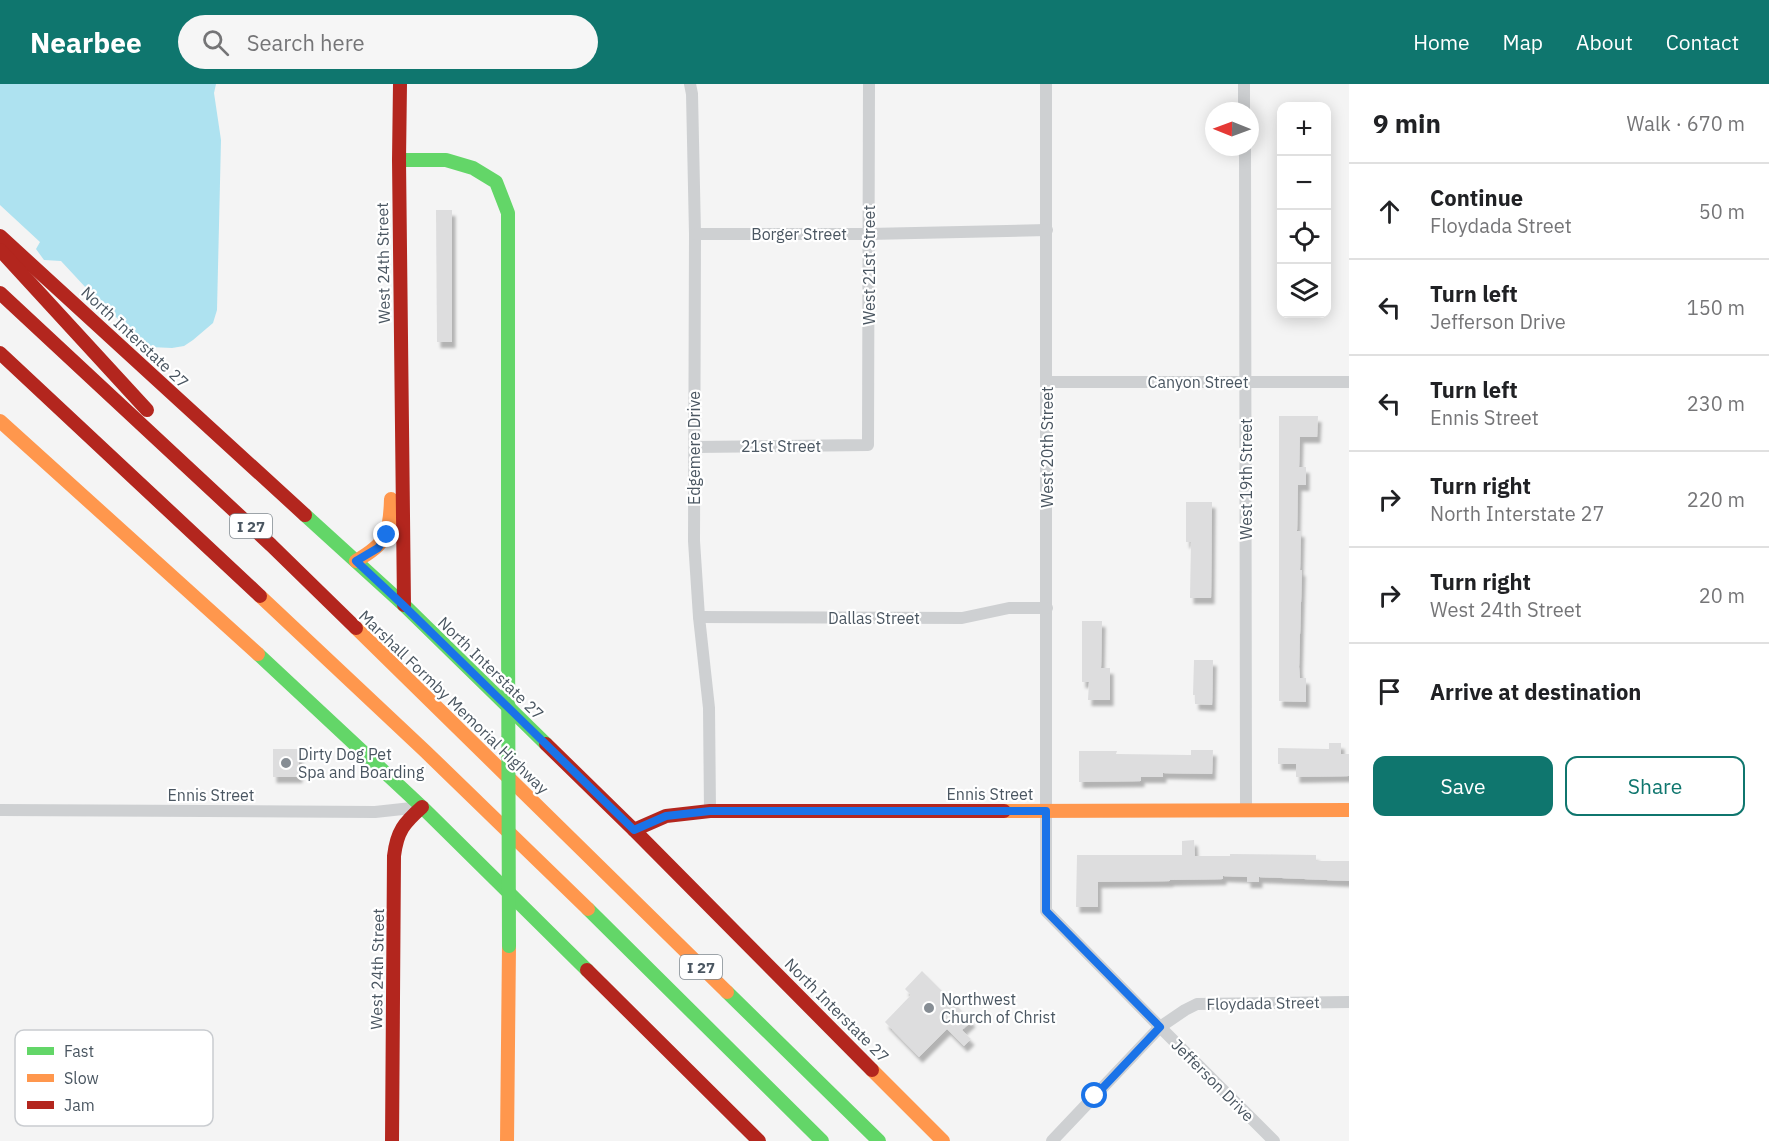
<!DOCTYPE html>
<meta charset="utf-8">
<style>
body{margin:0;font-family:"IBM Plex Sans",sans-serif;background:#f6f6f6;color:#202124}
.controls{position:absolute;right:18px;top:18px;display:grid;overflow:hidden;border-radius:12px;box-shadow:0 3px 15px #0003}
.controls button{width:54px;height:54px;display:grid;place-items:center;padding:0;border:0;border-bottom:2px solid #e0e0e0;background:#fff;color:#202124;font:30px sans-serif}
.compass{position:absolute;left:1205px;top:18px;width:54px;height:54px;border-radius:50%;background:#fff;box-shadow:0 3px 15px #0003;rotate:271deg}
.stop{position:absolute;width:18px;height:18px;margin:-14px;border:4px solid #1a73e8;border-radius:50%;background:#fff}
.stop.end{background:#1a73e8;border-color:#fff;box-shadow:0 2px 6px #0008}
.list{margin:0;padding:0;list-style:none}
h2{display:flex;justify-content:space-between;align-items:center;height:78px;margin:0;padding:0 24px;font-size:26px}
h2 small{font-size:20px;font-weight:400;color:#757577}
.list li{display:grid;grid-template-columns:39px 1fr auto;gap:18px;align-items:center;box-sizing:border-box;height:96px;padding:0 24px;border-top:2px solid #e0e0e0}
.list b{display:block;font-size:22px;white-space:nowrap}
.list p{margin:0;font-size:20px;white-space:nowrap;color:#757577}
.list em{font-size:20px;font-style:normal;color:#757577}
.actions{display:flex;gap:12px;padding:18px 24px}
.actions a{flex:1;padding:14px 0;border:2px solid #0f766e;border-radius:12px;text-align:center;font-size:21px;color:#0f766e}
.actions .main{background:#0f766e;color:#fff}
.icon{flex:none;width:33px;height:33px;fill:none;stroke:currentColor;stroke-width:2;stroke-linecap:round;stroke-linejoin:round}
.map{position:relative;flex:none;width:1349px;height:1057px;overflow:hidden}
header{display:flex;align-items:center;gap:36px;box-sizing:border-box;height:84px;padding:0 30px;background:#0f766e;color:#fff}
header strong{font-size:28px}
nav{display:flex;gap:33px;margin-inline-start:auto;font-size:21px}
.search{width:420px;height:54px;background:#f6f6f6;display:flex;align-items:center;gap:15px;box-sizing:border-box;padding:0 21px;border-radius:33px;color:#757577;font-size:22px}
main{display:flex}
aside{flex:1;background:#fff}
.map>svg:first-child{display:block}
.water{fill:#aee2f0}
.building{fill:#ddddde;filter:url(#shadow)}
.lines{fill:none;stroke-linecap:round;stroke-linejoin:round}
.street{stroke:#ced0d2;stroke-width:12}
.fast{stroke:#63d668;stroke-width:14}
.slow{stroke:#ff974d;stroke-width:14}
.jam{stroke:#b3261e;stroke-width:14}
.fast-bridge{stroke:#63d668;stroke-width:14}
.route{stroke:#1a73e8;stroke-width:8}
.poi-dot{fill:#868d94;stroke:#fff;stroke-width:2}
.labels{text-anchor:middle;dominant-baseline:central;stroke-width:4.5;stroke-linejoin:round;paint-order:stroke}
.shield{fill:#fff;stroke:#808990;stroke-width:1.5}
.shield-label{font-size:15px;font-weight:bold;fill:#4a5661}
.street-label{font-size:16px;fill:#4a5661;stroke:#fff}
.poi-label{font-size:16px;fill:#4a5661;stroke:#fff;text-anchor:start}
.key{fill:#fff;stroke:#c9ccd0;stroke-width:1.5}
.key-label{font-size:16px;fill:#4a5661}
</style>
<header>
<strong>Nearbee</strong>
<div class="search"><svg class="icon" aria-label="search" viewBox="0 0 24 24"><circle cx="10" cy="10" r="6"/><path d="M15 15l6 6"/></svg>Search here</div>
<nav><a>Home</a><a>Map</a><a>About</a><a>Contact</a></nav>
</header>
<main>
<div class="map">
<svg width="1349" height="1057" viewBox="0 0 1349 1057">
<defs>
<filter id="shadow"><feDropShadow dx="3.5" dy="6" stdDeviation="1.5" flood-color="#0004"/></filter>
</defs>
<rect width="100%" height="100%" fill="#f4f4f4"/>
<path class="water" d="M0 0H216L214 9 221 56 217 226 213 239 193 256 184 262 172 264 150 263 101 220 61 177 44 176 36 165 40 158 0 121Z"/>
<g class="building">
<path d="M436 126H452V258H437Z"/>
<path d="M1279 332H1318L1317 353H1300L1299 383H1306V401H1298L1297 447H1301L1300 486H1302L1299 583 1300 594H1306V618L1279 617Z"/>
<path d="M1186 418H1212L1211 514H1190L1191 458H1186Z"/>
<path d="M1082 537H1102L1101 584H1110V616H1088L1089 598H1082Z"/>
<path d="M1194 576H1213L1212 621 1195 620V611H1193Z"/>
<path d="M1329 659H1341V670H1349V692L1296 693V680H1278V664L1329 665Z"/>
<rect x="273" y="665" width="26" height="28"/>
<path d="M1191 666H1213L1212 690 1163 689V693H1141V697L1079 698V667H1117L1116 670 1191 671Z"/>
<path d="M1194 756 1195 772H1230V770L1316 771V777H1349V797L1259 793V798H1247V793L1223 792V795L1170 796V797L1098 798V823H1076L1077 771H1182V757Z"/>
<path d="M922 887 972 937 962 946 971 955 964 962 947 945 919 973 885 938 911 911 905 905Z"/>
</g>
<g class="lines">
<g class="street">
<path d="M690 0 692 10 695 150 694 457 699 533 709 624 710 727"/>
<path d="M1046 0V827L1160 943 1274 1057"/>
<path d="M1244 0V27"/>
<path d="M1245 63 1246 726"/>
<path d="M695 150H869L1047 146"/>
<path d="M1047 298H1349"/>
<path d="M695 363 868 361 869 0"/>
<path d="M699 533 962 534 1009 524H1047"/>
<path d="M0 726 375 728 421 723"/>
<path d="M1052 1057 1160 943 1185 926 1197 920 1349 918"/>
</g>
<g class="fast">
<path d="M399 76H446L473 84 496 98 508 129V546"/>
<path d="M305 431 404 521 546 660"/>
<path d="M258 570 422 723 587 886"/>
<path d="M588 825 822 1057"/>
<path d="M727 908 879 1057"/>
</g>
<g class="slow">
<path d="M0 337 258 570"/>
<path d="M356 477C387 459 390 450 391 415"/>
<path d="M260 512 426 668 588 825"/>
<path d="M356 544 727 908"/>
<path d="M1004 727 1349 726"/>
<path d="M872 986 943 1057"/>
<path d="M507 1057 509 862"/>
</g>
<g class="jam">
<path d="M400 0 399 76 404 521"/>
<path d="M0 152 305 431"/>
<path d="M0 166 147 326"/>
<path d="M0 209 271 461 356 544"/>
<path d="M0 269 260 512"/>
<path d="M546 660 634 746 872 986"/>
<path d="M634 746 666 732 710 727H1004"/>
<path d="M587 886 759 1057"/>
<path d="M392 1057 394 772C397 747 404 739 422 723"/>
</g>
<path class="fast-bridge" d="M508 546 509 862"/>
</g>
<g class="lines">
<path class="route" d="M387 451 378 464 356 477 404 522 634 746 666 732 710 727H1046V827L1160 943 1095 1012"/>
</g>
<g class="poi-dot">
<circle cx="286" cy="679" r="6"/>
<circle cx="929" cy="924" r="6"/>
</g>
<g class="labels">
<g class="shield">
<rect x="230" y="430" width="42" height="24" rx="4.5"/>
<rect x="680" y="871" width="42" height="24" rx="4.5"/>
</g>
<g class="shield-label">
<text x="251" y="442">I 27</text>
<text x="701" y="883">I 27</text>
</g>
<g class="street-label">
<text x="799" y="150">Borger Street</text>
<text transform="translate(383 179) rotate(-91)">West 24th Street</text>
<text transform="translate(869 181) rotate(-90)">West 21st Street</text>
<text transform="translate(135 253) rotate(43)">North Interstate 27</text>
<text x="1198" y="298">Canyon Street</text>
<text x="781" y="362">21st Street</text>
<text transform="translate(1047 363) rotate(-90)">West 20th Street</text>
<text transform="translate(694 364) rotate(-90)">Edgemere Drive</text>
<text transform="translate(1246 395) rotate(-90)">West 19th Street</text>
<text x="874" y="534">Dallas Street</text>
<text transform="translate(491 584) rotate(44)">North Interstate 27</text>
<text transform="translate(454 618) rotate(44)">Marshall Formby Memorial Highway</text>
<text x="990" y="710">Ennis Street</text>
<text x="211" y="711">Ennis Street</text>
<text transform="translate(377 885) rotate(-89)">West 24th Street</text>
<text transform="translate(1263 919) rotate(-1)">Floydada Street</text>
<text transform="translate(837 926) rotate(45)">North Interstate 27</text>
<text transform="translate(1213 996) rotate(45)">Jefferson Drive</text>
</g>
<g class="poi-label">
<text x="298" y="670">Dirty Dog Pet<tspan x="298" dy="18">Spa and Boarding</tspan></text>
<text x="941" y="915">Northwest<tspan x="941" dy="18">Church of Christ</tspan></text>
</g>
</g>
<rect x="15" y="946" width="198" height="96" rx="9" class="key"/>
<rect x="27" y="963" width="27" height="8" fill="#63d668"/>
<rect x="27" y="990" width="27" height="8" fill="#ff974d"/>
<rect x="27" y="1017" width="27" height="8" fill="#b3261e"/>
<g class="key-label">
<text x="64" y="973">Fast</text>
<text x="64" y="1000">Slow</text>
<text x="64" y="1027">Jam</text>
</g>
</svg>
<div class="controls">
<button>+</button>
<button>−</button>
<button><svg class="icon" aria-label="locate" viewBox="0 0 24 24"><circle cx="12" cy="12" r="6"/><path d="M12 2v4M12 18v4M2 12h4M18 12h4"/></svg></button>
<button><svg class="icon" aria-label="layers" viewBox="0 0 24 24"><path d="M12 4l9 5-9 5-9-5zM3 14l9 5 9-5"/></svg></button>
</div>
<svg class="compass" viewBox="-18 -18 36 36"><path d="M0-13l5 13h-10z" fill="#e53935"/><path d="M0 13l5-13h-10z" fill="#757577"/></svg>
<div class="stop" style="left:1095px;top:1012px"></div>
<div class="stop end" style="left:387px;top:451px"></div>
</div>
<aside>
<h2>9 min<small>Walk · 670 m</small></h2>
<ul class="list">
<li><svg class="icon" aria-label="ahead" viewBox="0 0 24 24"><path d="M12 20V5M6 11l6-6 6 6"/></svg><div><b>Continue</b><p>Floydada Street</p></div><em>50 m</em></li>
<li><svg class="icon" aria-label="left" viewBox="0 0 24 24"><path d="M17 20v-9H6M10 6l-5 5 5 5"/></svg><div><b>Turn left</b><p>Jefferson Drive</p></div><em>150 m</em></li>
<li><svg class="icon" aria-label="left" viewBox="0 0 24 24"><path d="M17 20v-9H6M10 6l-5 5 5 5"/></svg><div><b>Turn left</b><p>Ennis Street</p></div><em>230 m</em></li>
<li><svg class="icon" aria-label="right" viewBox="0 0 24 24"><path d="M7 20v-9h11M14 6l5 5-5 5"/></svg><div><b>Turn right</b><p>North Interstate 27</p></div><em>220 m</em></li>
<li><svg class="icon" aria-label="right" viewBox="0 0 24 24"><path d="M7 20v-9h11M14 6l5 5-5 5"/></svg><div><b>Turn right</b><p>West 24th Street</p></div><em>20 m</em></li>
<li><svg class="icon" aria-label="arrive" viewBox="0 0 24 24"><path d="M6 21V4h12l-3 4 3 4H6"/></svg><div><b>Arrive at destination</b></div></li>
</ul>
<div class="actions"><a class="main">Save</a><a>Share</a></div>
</aside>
</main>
